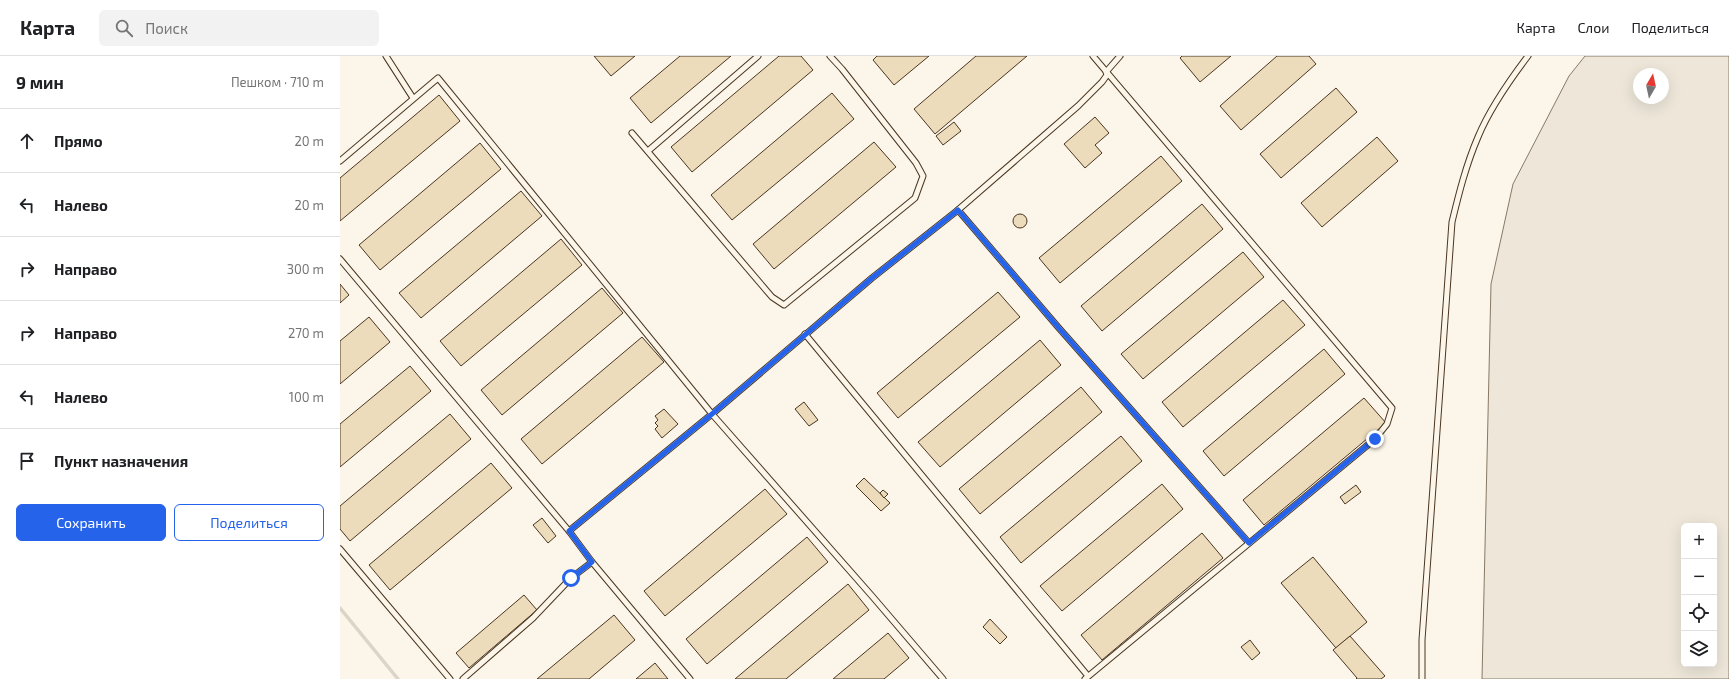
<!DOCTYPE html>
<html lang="ru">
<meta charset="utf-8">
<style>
body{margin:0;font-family:"Exo 2",sans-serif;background:#f2f2f2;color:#202124}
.controls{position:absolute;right:12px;bottom:12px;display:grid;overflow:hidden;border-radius:6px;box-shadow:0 4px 16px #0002}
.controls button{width:36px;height:36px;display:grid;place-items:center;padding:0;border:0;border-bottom:1px solid #e0e0e0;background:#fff;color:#202124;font:20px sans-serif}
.compass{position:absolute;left:1293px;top:12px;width:36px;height:36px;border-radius:50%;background:#fff;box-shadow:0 4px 16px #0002;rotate:9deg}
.stop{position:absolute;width:12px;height:12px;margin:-9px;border:3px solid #2563eb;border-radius:50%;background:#fff}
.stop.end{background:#2563eb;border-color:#fff;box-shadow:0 1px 4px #0008}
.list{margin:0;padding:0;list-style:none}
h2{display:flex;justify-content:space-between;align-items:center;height:52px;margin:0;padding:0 16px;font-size:17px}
h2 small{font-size:13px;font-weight:400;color:#757577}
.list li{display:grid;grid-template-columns:26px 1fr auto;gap:12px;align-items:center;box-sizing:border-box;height:64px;padding:0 16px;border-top:1px solid #e0e0e0}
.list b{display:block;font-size:15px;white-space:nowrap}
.list em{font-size:13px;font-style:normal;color:#757577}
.actions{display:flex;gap:8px;padding:12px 16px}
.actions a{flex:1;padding:9px 0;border:1px solid #2563eb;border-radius:6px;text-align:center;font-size:14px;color:#2563eb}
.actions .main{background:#2563eb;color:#fff}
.icon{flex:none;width:22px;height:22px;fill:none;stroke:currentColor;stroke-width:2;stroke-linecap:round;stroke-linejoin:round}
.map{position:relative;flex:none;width:1389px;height:623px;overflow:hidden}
header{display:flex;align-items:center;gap:24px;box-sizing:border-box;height:56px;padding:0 20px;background:#fff;border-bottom:1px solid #e0e0e0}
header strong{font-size:19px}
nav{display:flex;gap:22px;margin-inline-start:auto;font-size:14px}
.search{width:280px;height:36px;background:#f2f2f2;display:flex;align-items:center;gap:10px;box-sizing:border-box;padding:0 14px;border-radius:6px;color:#757577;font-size:15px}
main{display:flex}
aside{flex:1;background:#fff}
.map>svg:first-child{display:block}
.green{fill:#ede6d9;stroke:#887966;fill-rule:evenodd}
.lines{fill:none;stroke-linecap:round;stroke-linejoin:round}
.stream{stroke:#dcd4c6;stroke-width:3.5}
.building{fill:#ecdcbc;stroke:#4a3520}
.service-casing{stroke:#4a3520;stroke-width:7}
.service{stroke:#fbf6e9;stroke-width:5}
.route{stroke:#2563eb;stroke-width:5}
</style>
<header>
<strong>Карта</strong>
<div class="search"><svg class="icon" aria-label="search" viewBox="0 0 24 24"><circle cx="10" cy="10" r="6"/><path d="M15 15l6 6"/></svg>Поиск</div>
<nav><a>Карта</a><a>Слои</a><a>Поделиться</a></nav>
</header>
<main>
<aside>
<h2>9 мин<small>Пешком · 710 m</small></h2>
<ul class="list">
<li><svg class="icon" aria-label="ahead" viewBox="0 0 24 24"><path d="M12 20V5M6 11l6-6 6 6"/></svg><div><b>Прямо</b></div><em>20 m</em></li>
<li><svg class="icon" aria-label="left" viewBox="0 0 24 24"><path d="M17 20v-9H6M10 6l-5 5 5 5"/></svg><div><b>Налево</b></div><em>20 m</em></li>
<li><svg class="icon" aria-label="right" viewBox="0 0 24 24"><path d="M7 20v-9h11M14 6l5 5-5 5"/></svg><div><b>Направо</b></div><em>300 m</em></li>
<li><svg class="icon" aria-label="right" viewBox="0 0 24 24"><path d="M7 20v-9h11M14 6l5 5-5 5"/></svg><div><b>Направо</b></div><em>270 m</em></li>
<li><svg class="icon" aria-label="left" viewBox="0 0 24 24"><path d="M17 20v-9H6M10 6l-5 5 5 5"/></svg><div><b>Налево</b></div><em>100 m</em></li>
<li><svg class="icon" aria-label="arrive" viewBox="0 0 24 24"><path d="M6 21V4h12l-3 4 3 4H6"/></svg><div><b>Пункт назначения</b></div></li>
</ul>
<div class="actions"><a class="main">Сохранить</a><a>Поделиться</a></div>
</aside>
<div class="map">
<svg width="1389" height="623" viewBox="0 0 1389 623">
<rect width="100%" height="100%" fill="#fbf6e9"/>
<path class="green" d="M1245 0H1389V623H1142L1151 228 1173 128 1229 20ZM1299 18H1323V42H1299ZM1344 470H1374V608H1344Z"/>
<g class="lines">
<path class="stream" d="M0 552 58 623"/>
</g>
<g class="building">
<path d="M254 0H295L271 20Z"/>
<path d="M340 0H391L311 67 290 42Z"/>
<path d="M439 0H461L473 14 352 116 331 91Z"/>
<path d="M537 0H589L554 29 533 4Z"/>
<path d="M636 0H687L595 78 574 53Z"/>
<path d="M842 0H891L860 26 840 2Z"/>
<path d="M937 0H969L976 8 901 74 880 50Z"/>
<path d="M996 32 1017 56 941 122 920 98Z"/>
<path d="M492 37 514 63 392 164 371 139Z"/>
<path d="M99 39 120 65 0 165V122Z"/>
<path d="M755 61 769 77 755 89 762 97 745 112 724 88Z"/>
<path d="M614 66 621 75 603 89 596 80Z"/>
<path d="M1037 81 1058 105 982 171 961 147Z"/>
<path d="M534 86 556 111 434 213 413 188Z"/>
<path d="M140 87 161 113 40 214 19 189Z"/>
<path d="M821 100 842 125 720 227 699 202Z"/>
<path d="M181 135 202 160 81 262 59 237Z"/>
<path d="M862 148 883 173 762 275 741 250Z"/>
<circle cx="680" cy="165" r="7"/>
<path d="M221 183 242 209 121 310 100 285Z"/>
<path d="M903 196 924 221 803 323 781 298Z"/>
<path d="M0 228 9 239 0 247Z"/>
<path d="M262 232 283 257 162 359 141 334Z"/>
<path d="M658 236 680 261 558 362 537 337Z"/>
<path d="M943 244 965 269 843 371 822 346Z"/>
<path d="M29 261 50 286 0 328V285Z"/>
<path d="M302 281 324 306 202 408 181 383Z"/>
<path d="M700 284 721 309 600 411 578 386Z"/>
<path d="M984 293 1005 318 884 420 863 395Z"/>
<path d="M70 310 91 335 0 411V368Z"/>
<path d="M741 331 762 356 640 458 619 433Z"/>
<path d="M1024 342 1046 367 924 469 903 444Z"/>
<path d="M464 346 478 364 469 370 455 353Z"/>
<path d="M324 353 338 368 322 382 315 373 318 370 315 367 318 364 315 360Z"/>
<path d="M110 358 131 383 10 485 0 473V450Z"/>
<path d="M781 380 802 405 681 507 660 481Z"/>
<path d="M151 407 172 432 50 534 29 509Z"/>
<path d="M524 422 550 447 541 455 516 430Z"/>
<path d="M822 428 843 453 722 555 700 530Z"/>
<path d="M1016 429 1021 436 1005 448 1000 441Z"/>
<path d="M425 433 447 458 325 560 304 535Z"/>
<path d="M543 434 548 438 544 442 540 437Z"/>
<path d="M202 462 216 480 208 487 193 469Z"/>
<path d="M862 477 883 502 762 604 741 579Z"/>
<path d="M467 481 488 506 367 608 346 583Z"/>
<path d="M973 501 1027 566 996 592 941 527Z"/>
<path d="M508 528 529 554 446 623H395Z"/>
<path d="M184 539 197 554 129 612 116 597Z"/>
<path d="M274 559 295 584 249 623H197Z"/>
<path d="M650 563 667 581 660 588 643 571Z"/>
<path d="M548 577 569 602 544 623H493Z"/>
<path d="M1010 580 1045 620 1041 623H1016L1017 622 993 594Z"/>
<path d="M910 584 920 597 912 604 901 591Z"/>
<path d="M315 607 328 623H296Z"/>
</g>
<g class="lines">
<defs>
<g id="service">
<path d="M46 0 73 42"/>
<path d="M292 77 432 241 444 249 575 142 583 120 576 107 502 13 490 0"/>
<path d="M308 95 418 0"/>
<path d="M0 105 98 22 372 358 229 475 0 203"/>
<path d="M618 154 718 271 909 487"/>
<path d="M465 278 748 620"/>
<path d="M229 475 252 506 350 623"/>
<path d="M0 493 110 623"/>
<path d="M123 623 193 562 231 522 252 506"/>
<path d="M603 623 532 540 372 358 532 222 618 154 738 50 762 26 767 19 766 16 780 0"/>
<path d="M745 623 1035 383 1047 368 1052 352 753 0"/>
<path d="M1082 623V584L1112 166C1119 137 1126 109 1138 81 1150 52 1169 25 1188 0"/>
</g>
</defs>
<use href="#service" class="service-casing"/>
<use href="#service" class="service"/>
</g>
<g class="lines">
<path class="route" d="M231 522 252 506 229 475 372 358 532 222 618 154 718 271 909 487 1035 383"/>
</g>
</svg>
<div class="controls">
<button>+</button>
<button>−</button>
<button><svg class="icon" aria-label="locate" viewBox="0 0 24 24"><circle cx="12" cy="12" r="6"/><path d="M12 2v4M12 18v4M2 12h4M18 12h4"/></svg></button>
<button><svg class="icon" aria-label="layers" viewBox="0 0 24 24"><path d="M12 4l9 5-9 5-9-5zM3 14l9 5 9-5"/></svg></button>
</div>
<svg class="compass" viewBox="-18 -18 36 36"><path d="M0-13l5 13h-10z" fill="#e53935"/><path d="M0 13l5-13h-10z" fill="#757577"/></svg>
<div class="stop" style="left:231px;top:522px"></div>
<div class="stop end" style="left:1035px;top:383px"></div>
</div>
</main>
